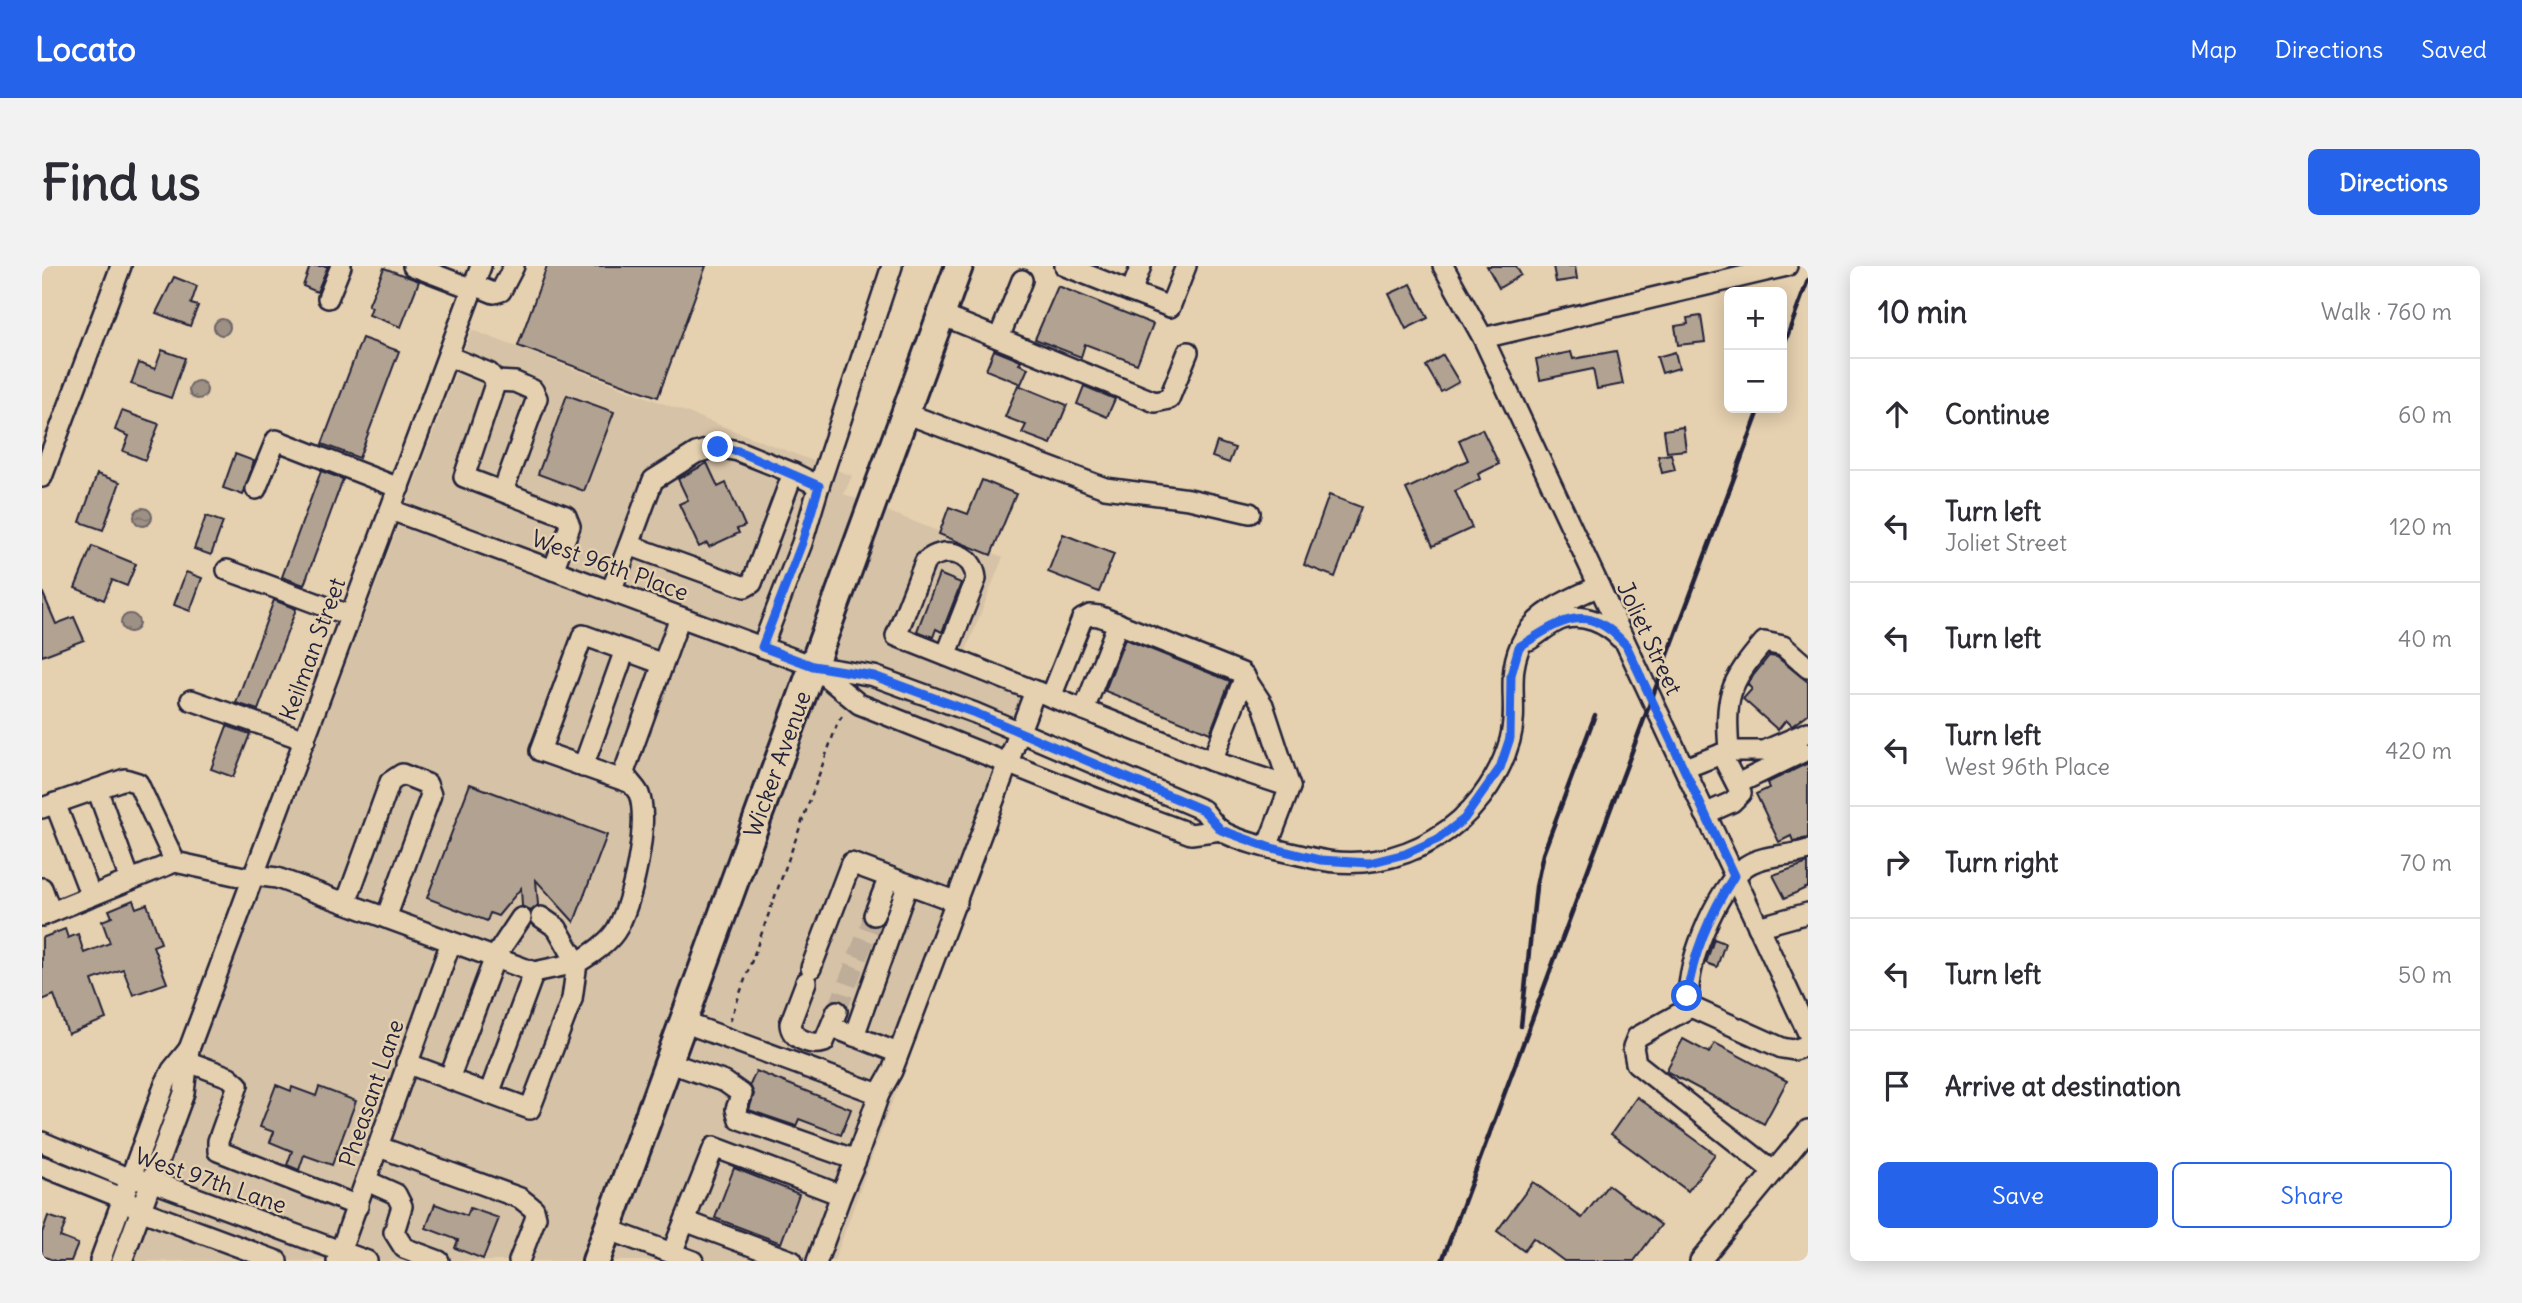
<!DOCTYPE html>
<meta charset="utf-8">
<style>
body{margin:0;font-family:Delius,sans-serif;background:#f2f2f3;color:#2b2b33}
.controls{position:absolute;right:21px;top:21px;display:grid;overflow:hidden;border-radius:10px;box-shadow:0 4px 18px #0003}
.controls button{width:63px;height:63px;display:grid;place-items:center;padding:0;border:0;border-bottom:2px solid #e1e1e2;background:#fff;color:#2b2b33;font:35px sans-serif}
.stop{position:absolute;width:21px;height:21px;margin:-16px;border:5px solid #2563eb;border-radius:50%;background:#fff}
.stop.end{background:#2563eb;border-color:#fff;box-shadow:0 2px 7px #0008}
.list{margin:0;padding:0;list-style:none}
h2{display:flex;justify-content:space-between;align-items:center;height:91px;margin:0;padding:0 28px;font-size:30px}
h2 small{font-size:23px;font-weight:400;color:#7c7c81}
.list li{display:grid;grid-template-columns:46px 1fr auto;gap:21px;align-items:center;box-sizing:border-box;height:112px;padding:0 28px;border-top:2px solid #e1e1e2}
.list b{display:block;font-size:26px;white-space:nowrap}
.list p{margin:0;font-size:23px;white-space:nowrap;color:#7c7c81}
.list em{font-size:23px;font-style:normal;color:#7c7c81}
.actions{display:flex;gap:14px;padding:21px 28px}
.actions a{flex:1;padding:16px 0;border:2px solid #2563eb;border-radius:10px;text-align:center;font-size:24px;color:#2563eb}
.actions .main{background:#2563eb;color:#fff}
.icon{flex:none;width:38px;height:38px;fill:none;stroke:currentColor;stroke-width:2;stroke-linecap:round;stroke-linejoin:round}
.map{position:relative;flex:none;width:1766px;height:995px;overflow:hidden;border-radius:10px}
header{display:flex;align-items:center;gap:42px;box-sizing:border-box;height:98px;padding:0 35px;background:#2563eb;color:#fff}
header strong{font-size:33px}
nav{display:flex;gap:38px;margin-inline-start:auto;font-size:24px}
.intro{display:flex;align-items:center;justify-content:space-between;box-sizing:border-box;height:168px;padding:0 42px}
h1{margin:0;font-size:49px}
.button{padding:18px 32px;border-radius:10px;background:#2563eb;color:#fff;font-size:24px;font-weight:700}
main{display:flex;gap:42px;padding:0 42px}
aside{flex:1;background:#fff;border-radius:10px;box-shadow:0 4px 18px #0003}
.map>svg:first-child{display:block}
.built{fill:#d6c2a6}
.water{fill:url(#water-ripples);stroke:#6c6467;stroke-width:2}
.building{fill:#b2a291;stroke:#22223b;stroke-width:2}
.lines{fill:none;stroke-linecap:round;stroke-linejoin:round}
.minor-tunnel{stroke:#bead98;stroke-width:19;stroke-dasharray:19 10;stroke-linecap:butt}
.minor-casing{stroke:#22223b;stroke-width:24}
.highway-casing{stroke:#22223b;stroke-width:32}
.path{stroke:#22223b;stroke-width:2.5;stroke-dasharray:5 5;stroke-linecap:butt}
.minor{stroke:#e5d0af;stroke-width:19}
.highway{stroke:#e5d0af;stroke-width:26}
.rail{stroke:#22223b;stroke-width:4.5}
.route{stroke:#2563eb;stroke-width:9}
.labels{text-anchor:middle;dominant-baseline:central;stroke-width:5;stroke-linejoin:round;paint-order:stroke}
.street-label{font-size:23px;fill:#22223b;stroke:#e5d0af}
</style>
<header>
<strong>Locato</strong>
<nav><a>Map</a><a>Directions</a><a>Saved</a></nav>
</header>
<div class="intro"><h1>Find us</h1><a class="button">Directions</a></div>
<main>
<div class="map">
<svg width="1766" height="995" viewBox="0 0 1766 995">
<defs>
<pattern id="water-ripples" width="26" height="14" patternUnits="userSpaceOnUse" patternTransform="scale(1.75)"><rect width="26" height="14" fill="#9d9084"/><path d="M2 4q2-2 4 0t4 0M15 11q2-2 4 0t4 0" fill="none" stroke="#80756d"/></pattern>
</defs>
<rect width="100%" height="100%" fill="#e5d0af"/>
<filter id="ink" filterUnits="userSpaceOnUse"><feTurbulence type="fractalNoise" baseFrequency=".0143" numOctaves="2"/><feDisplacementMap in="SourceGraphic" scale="14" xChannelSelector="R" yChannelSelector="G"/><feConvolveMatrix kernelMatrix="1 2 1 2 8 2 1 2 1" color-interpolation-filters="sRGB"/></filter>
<g filter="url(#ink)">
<path class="built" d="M430 64 810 210 802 228 961 291 923 387 1003 416 792 995H79Z"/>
<g class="water">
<circle cx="180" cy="61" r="8"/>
<circle cx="156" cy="124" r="9"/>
<circle cx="101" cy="251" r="9"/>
<circle cx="88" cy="357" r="9"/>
</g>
<g class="building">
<path d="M268 0H286L275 26 261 20Z"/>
<path d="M505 0H664L616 131 476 80Z"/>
<path d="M1445 0H1474L1479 9 1457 22Z"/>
<path d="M1511 0H1533L1535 13 1514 16Z"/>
<path d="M342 2 377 15 359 61 327 49 330 41 326 40Z"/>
<path d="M132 11 155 20 149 38 156 40 148 60 114 47Z"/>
<path d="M1369 18 1386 52 1364 63 1347 28Z"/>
<path d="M1016 20 1111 58 1095 98 1043 78 1039 91 993 73Z"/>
<path d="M1659 50 1663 76 1636 79 1633 60 1646 58 1645 52Z"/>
<path d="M320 72 357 85 317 192 280 178Z"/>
<path d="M120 84 143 92 129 132 89 118 97 97 113 103Z"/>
<path d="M952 84 979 95 977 98 986 102 979 118 944 104Z"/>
<path d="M1574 85 1581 118 1555 123 1551 103 1498 114 1494 93 1529 86 1531 93Z"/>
<path d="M1633 86 1637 102 1620 107 1615 91Z"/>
<path d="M1401 89 1417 116 1399 126 1384 100Z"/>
<path d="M976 119 1025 139 1009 178 980 167 984 159 963 151Z"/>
<path d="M1042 120 1073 133 1065 151 1035 138Z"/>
<path d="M525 129 572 146 542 225 496 208Z"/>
<path d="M80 145 117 158 103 194 81 185 87 170 73 164Z"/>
<path d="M1641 161 1644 184 1625 186 1622 164Z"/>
<path d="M1440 163 1457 198 1436 208 1438 213 1413 225 1430 262 1391 280 1364 223 1426 194 1417 174Z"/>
<path d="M1175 176 1193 182 1187 197 1170 191Z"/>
<path d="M193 188 212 195 201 229 181 222Z"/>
<path d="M1629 188 1633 204 1620 207 1616 190Z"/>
<path d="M665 197 676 221 684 217 703 260 695 263 697 267 667 281 665 277 657 281 637 238 646 234 636 213Z"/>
<path d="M279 205 301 213 262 319 240 311Z"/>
<path d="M55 208 78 216 61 264 38 256Z"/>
<path d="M940 214 974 228 949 289 897 268 907 241 926 248Z"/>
<path d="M1287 229 1319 241 1293 311 1262 299Z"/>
<path d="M164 250 181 256 169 289 152 283Z"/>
<path d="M1021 268 1072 288 1057 326 1006 306Z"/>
<path d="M50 280 94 298 85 320 70 314 62 334 33 322Z"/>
<path d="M144 306 160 312 148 345 132 339Z"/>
<path d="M897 308 919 317 900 366 894 363 891 371 875 365Z"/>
<path d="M0 325 14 358 32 351 42 374 0 390Z"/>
<path d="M232 334 254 343 216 444 194 437Z"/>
<path d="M1083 373 1188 415 1168 467 1063 425Z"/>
<path d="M1727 390 1735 391 1766 416V448L1750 460 1744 454 1736 464 1701 433 1710 423 1706 419 1711 410Z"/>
<path d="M185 460 208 468 191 511 169 503Z"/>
<path d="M1766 497V572L1751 575 1749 570 1737 576 1714 528 1727 522 1725 517Z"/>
<path d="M428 518 565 569 532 656 494 614 496 639 489 645 480 640 479 622 456 650 448 647 445 655 385 632Z"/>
<path d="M1766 597V621L1743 632 1731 609Z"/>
<path d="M91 634 94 642 105 638 119 677 111 680 125 717 91 729 81 703 50 714 64 753 26 768 12 729 0 734V672L23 663 26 672 36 668 42 687 68 677 60 655 70 651 67 644Z"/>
<path d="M1672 673 1683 677 1675 701 1664 697Z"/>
<path d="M1641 773 1667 787 1673 777 1745 815 1722 858 1624 805Z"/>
<path d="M714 805 809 843 799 869 757 853 754 860 707 844 712 828 708 819Z"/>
<path d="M234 819 249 825 250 821 274 830 277 821 314 835 290 899 262 889 257 904 245 899 250 885 228 876 232 866 218 861Z"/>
<path d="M1595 831 1673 888 1646 925 1569 868Z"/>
<path d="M692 902 757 928 739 977 673 952Z"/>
<path d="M1491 916 1540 952 1566 919 1619 959 1592 995H1522L1491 972 1482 985 1455 965Z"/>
<path d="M393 938 425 950 428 942 457 952 441 993 413 982 416 974 384 962Z"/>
<path d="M6 950 24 956 18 971 36 978 29 995H13L0 990V967Z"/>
</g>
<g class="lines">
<path class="minor-tunnel" d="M795 745 832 649"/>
<defs>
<g id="minor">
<path d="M371 0 431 23"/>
<path d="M1023 0 1089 26 1099 0"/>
<path d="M1401 0 1441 72 1766 767"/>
<path d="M432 19 452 27 459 25 472 0"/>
<path d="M1089 26 1128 41 1144 0"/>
<path d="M286 32 299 0"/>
<path d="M899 49 1113 136 1127 133 1146 86"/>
<path d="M957 72 980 14"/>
<path d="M1441 72 1745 0"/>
<path d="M406 90 447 107 454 115 422 211 524 250 528 260 511 304"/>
<path d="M454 115 473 116 491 124 495 132 461 225"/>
<path d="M863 147 1063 222 1147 233 1208 247"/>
<path d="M0 211 79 0"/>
<path d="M777 220 850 0"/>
<path d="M214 223 234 174 357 222"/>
<path d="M349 244 771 400 832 410 933 447 1161 544C1166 550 1172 559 1178 564 1197 577 1246 586 1270 592 1357 613 1444 559 1468 474 1478 436 1461 409 1483 370 1498 344 1531 332 1557 320"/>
<path d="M587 279 611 214 654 187 675 181 696 185 751 207"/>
<path d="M185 304 309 350"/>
<path d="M569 325 587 279 703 321 710 317 751 207 777 220 760 277 720 381"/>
<path d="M1487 374C1497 368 1510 356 1521 353 1541 347 1564 357 1578 372"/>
<path d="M772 401 817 438 1053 532 1149 568 1179 564"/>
<path d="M997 426 1170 495 1248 521 1225 581"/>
<path d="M1009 431 1040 353 1048 349 1057 350 1200 407 1221 439 1248 521"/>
<path d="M149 434 263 474"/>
<path d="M1042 444 1076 357"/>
<path d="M1687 485C1683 431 1686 418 1722 376L1741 380 1766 402"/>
<path d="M1170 495 1203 410"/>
<path d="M541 501 583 384"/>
<path d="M1643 502 1687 485H1722L1766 466"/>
<path d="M586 516 498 485 541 369 621 398"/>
<path d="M1695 518 1761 486"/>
<path d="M55 523 88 614"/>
<path d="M13 537 49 630"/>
<path d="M0 542 83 513 96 517 133 596"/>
<path d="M1663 548 1690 536 1699 527 1679 488"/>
<path d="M1766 584C1746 591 1722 588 1704 600 1676 620 1637 709 1649 741L1740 782 1752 784 1766 779"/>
<path d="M212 609 235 612 492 706 535 697 515 662 499 651"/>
<path d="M0 622 9 646"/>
<path d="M304 637 348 516 360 508 385 518 389 529 344 652"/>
<path d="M832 649 847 611"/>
<path d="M0 650 133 596 211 613"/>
<path d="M1716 661 1766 647"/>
<path d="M769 702 809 597 915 636"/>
<path d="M764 716 748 758C749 773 770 780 782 776L795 745"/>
<path d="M1649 741 1595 771 1591 781 1594 797 1731 905"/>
<path d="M641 756 837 828 850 805 993 425 854 370 883 296C901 279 932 286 934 313L904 390"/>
<path d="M800 765 856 787"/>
<path d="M812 770 866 618"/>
<path d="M147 796 187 811 196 819 176 875V885L316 940"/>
<path d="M626 796 683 816 700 828 694 843 697 853 814 894 837 828"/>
<path d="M364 797 488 843 530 733 535 697C548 689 564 679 573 666 590 641 608 557 597 528 593 520 585 515 582 506L638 351"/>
<path d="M407 813 453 691 479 652"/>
<path d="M447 828 492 706"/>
<path d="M0 876 88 913 109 915 325 995"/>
<path d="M337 881 478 932 492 943 494 951 477 995"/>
<path d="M0 900 80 932 98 944 235 995"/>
<path d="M325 915 354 928 360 940 352 966 362 982 397 995"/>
<path d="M799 929 814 894"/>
<path d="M643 955 750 995"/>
<path d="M565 963 651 995"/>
<path d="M630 987 672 881 799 929 775 995"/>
<path d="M58 995 123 818 130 804 147 783"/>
<path d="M80 995 142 827 147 783 439 0"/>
<path d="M295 995 409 676"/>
<path d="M1658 995 1766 864"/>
</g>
<path id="highway" d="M554 995 917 0"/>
</defs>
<use href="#minor" class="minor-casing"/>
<use href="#highway" class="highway-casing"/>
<path class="path" d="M688 755 796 456 802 448"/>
<use href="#minor" class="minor"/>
<use href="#highway" class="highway"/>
<g class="rail">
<path d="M1740 84 1766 14"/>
<path d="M1479 760 1494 621 1501 588 1553 449"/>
<path d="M1400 995 1718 142"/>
</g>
</g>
</g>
<g class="lines" filter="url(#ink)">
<path class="route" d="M676 181 696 185 777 220 760 277 720 381 771 400 832 410 933 447 1161 544 1179 564 1226 581 1278 594 1327 597 1363 588 1396 573 1422 553 1458 502 1468 472 1469 409 1477 381C1521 353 1544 335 1584 379L1692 610C1669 646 1651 687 1645 730"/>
</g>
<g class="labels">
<g class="street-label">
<text transform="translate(568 299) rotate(20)">West 96th Place</text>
<text transform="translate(1608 372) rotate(65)">Joliet Street</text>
<text transform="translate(270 383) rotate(-70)">Keilman Street</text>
<text transform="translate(735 498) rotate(-70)">Wicker Avenue</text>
<text transform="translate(329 827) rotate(-71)">Pheasant Lane</text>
<text transform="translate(169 914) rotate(19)">West 97th Lane</text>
</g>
</g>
</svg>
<div class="controls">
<button>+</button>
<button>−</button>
</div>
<div class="stop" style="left:1645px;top:730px"></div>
<div class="stop end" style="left:676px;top:181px"></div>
</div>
<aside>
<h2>10 min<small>Walk · 760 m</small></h2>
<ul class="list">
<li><svg class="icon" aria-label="ahead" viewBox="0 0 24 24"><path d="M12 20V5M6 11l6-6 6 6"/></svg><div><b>Continue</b></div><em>60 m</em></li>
<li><svg class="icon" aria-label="left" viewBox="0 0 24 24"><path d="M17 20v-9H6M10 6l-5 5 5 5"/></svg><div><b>Turn left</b><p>Joliet Street</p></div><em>120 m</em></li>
<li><svg class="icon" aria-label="left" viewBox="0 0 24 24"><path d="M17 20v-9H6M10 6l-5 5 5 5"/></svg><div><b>Turn left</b></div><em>40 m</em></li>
<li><svg class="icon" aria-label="left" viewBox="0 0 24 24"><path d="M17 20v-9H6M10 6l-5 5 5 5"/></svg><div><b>Turn left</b><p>West 96th Place</p></div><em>420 m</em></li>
<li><svg class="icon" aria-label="right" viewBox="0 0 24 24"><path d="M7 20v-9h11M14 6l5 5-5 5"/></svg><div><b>Turn right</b></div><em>70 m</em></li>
<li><svg class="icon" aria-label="left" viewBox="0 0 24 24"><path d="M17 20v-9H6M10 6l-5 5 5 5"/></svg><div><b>Turn left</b></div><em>50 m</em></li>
<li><svg class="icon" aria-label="arrive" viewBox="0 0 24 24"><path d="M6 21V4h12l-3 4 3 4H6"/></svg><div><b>Arrive at destination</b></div></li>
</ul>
<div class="actions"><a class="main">Save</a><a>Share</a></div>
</aside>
</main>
